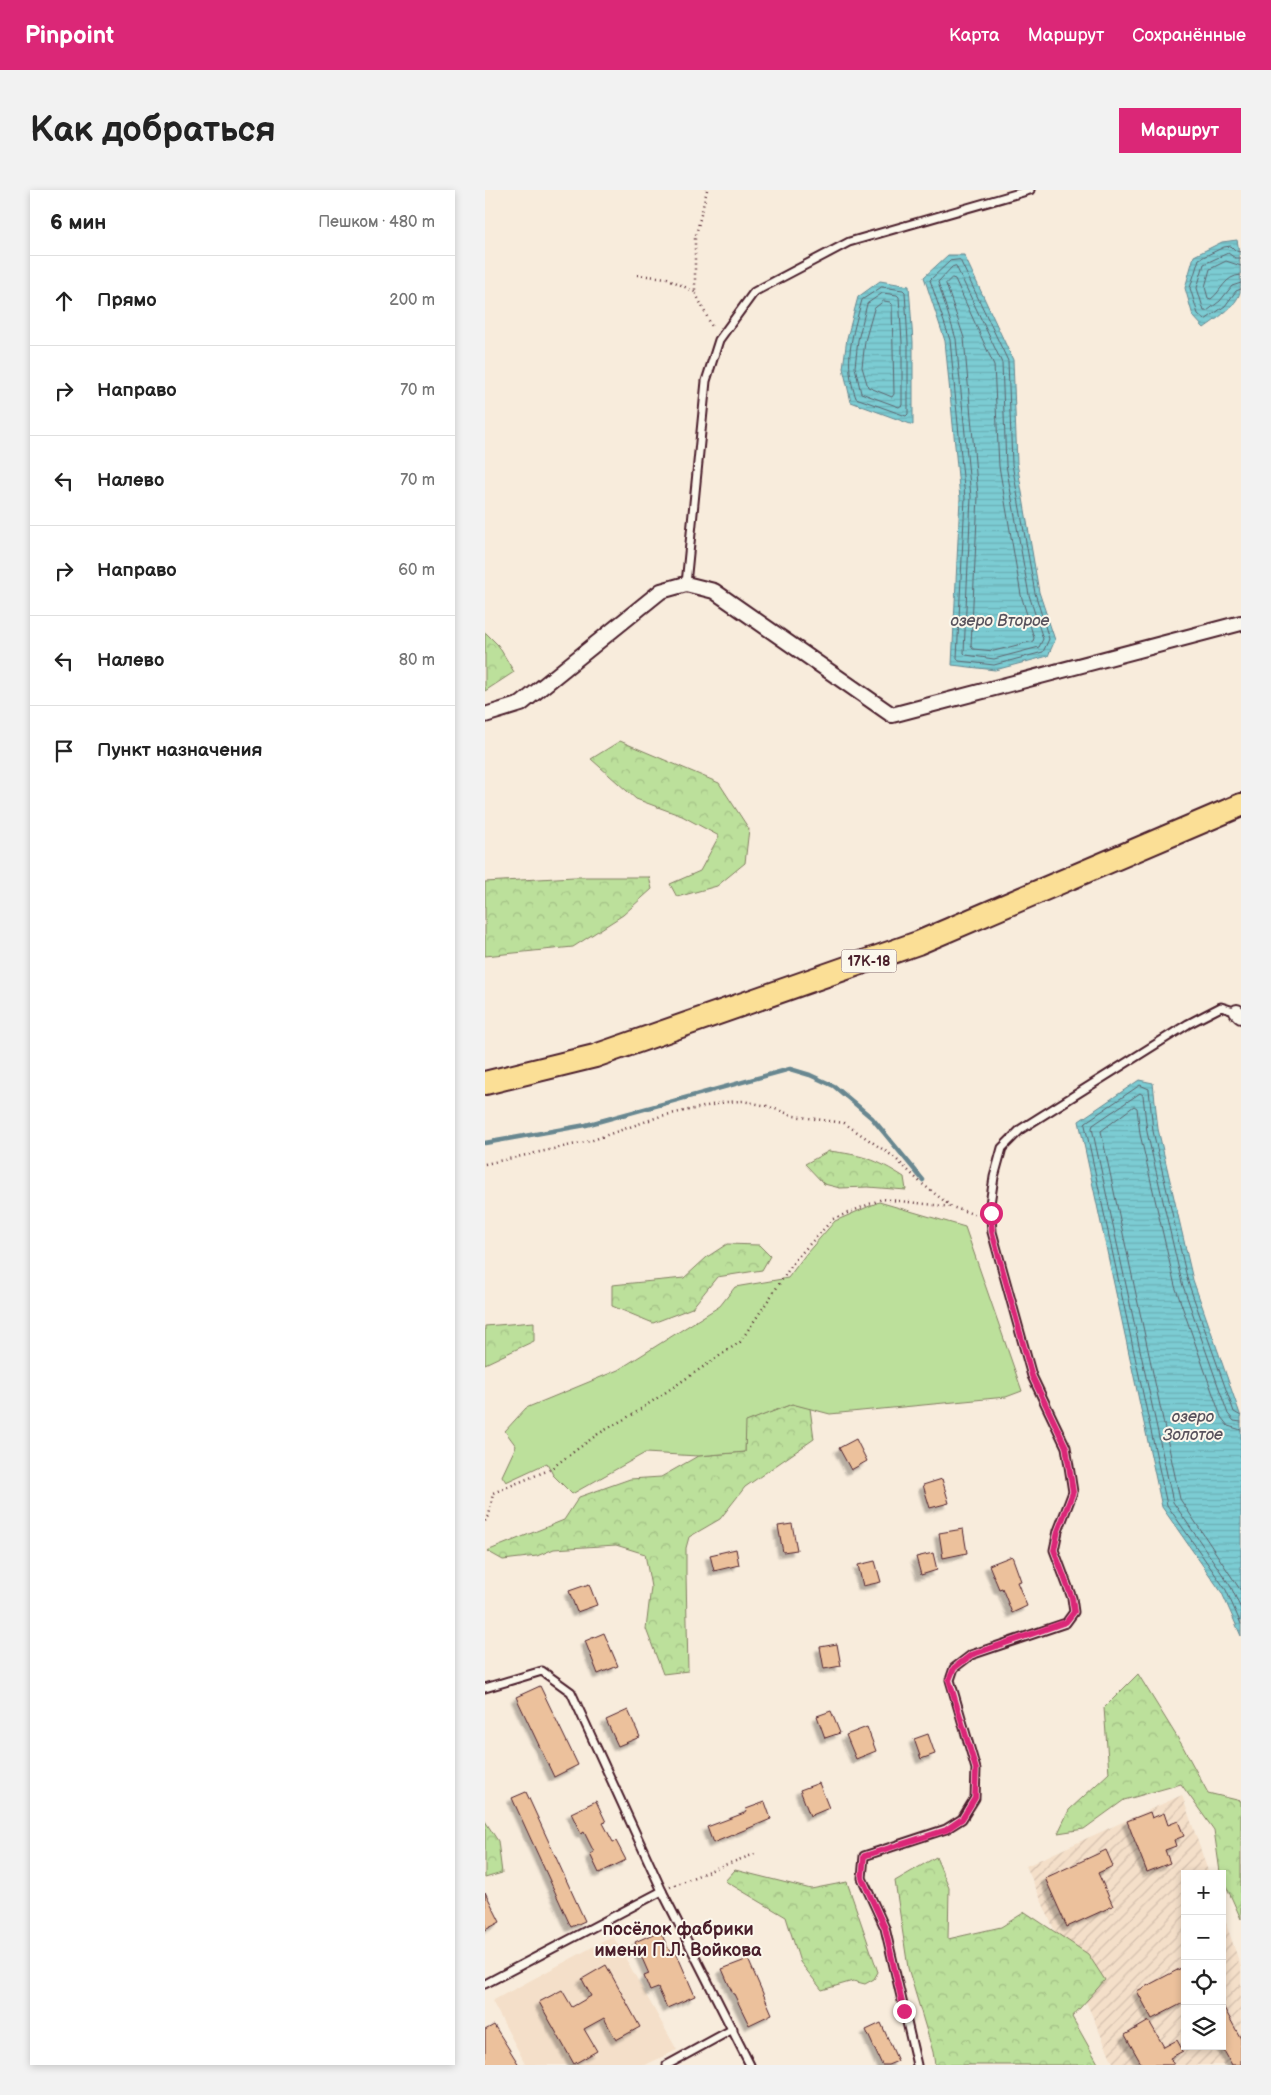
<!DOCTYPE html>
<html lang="ru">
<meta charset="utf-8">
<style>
body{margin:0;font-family:"Balsamiq Sans",sans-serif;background:#f2f2f2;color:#222}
.controls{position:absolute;right:15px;bottom:15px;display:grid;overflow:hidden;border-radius:0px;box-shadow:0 2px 8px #0003}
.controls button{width:45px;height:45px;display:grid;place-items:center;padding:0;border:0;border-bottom:1px solid #e0e0e0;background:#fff;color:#222;font:25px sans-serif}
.stop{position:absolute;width:15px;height:15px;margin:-11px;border:4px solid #db2777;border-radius:50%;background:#fff}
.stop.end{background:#db2777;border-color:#fff;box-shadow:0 1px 5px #0008}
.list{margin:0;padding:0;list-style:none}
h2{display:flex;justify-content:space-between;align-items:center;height:65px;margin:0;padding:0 20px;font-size:21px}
h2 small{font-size:16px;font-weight:400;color:#767676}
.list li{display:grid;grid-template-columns:32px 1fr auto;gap:15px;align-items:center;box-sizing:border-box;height:90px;padding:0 20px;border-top:1px solid #e0e0e0}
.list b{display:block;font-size:19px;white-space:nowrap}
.list em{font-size:16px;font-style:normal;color:#767676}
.icon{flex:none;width:28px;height:28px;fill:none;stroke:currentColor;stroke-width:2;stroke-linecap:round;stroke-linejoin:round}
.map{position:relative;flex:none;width:756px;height:1875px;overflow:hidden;border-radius:0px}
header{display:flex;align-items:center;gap:30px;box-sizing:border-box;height:70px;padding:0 25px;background:#db2777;color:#fff}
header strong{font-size:24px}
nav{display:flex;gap:28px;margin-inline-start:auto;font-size:18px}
.intro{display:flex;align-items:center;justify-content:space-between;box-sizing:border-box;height:120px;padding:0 30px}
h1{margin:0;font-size:35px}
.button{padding:12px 22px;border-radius:0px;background:#db2777;color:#fff;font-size:18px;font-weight:700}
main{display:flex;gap:30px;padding:0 30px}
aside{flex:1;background:#fff;border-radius:0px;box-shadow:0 2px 8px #0003}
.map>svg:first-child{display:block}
.built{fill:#f4dfc9}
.industrial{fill:url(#industrial-furrows)}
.forest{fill:url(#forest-crowns);stroke:#838063}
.garden{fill:#bce09b;stroke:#838063}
.water{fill:url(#water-rules);stroke:#678790}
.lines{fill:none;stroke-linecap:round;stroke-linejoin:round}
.shore{stroke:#5e646e;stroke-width:1}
.stream{stroke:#678790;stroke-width:4.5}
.building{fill:#ecc19c;stroke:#4a1f2b;filter:url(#shadow)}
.lane-casing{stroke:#4a1f2b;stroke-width:11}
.street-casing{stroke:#4a1f2b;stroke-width:18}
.primary-casing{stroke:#4a1f2b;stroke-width:26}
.path{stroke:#4a1f2b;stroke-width:2.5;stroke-dasharray:1 4;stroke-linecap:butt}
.lane{stroke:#fbf7ec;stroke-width:7}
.street{stroke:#fbf7ec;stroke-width:14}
.primary{stroke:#fbdf96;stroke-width:22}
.route{stroke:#db2777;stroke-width:6}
.labels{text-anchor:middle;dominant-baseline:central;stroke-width:4;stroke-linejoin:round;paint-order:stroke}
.shield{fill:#fbf7ec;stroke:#7f6065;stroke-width:1}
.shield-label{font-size:14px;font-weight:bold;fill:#4a1f2b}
.water-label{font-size:16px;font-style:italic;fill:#59535d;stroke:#fbf7ec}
.quarter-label{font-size:18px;font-weight:bold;fill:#4a1f2b;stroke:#fbf7ec}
</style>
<header>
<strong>Pinpoint</strong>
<nav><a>Карта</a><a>Маршрут</a><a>Сохранённые</a></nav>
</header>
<div class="intro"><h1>Как добраться</h1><a class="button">Маршрут</a></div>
<main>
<aside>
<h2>6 мин<small>Пешком · 480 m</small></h2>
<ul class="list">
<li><svg class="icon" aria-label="ahead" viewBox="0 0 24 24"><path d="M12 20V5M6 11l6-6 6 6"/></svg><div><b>Прямо</b></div><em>200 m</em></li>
<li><svg class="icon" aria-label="right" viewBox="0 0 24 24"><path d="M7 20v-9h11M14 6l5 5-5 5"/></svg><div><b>Направо</b></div><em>70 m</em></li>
<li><svg class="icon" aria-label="left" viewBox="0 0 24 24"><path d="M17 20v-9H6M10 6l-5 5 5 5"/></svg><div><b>Налево</b></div><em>70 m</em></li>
<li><svg class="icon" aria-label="right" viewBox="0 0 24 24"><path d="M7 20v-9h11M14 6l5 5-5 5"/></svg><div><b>Направо</b></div><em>60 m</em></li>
<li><svg class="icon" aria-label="left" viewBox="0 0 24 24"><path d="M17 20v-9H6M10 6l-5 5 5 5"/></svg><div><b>Налево</b></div><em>80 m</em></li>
<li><svg class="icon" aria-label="arrive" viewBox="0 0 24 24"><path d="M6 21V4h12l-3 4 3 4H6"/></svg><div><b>Пункт назначения</b></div></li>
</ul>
</aside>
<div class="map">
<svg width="756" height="1875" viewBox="0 0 756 1875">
<defs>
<pattern id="industrial-furrows" width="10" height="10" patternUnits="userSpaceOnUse" patternTransform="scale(1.25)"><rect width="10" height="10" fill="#f4dfc9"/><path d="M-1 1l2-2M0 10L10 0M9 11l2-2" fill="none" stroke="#d3bfad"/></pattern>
<pattern id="forest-crowns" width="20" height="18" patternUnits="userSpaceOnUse" patternTransform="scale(1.25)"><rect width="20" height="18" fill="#bce09b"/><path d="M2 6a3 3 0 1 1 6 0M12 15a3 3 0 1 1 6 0" fill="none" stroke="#a3c086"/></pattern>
<pattern id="water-rules" width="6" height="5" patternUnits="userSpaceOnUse" patternTransform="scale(1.25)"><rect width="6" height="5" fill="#7bccd3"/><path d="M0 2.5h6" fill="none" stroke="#6cafb5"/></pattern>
<filter id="shadow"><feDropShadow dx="-4.5" dy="4.5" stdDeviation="1" flood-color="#0004"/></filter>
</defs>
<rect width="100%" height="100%" fill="#f8ecdc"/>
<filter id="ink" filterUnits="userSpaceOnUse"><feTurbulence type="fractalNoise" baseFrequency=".02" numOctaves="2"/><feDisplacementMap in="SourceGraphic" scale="10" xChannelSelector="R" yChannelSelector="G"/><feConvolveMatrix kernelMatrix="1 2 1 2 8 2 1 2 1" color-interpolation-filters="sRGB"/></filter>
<g filter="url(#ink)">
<path class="built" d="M128 1746 192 1860 160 1875H41L7 1811Z"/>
<path class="industrial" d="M697 1605 724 1684H700V1856H737V1722L756 1777V1875H629L541 1676Z"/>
<g class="forest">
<path d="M0 442 13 455 29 482 0 501Z"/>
<path d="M135 551 234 593 264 639 260 673 232 696 192 707 185 694 215 681 234 646 197 626 151 609 106 569Z"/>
<path d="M89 687H164L167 699 138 725 88 757 0 766V692Z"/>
<path d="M344 961C377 965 391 969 419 987L421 1000 383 997 355 998 339 994 320 974Z"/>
<path d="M242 1054 274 1055 285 1066 277 1080 232 1087 207 1118 168 1133 127 1116V1095L199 1088 222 1067Z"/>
<path d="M49 1132V1151L0 1174V1136Z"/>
<path d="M307 1214 325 1218 329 1249 260 1297 235 1329 204 1347 201 1358V1384L203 1481 178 1484 161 1439 166 1397 160 1364 131 1355 69 1359 52 1366 18 1370 2 1361 79 1330 94 1307 145 1289 176 1287 213 1266 260 1262V1232Z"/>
<path d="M653 1484 697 1555 723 1603 756 1611V1729L735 1682 729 1640 696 1594 639 1610 599 1639 573 1643 584 1620 624 1583 619 1518Z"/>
<path d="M0 1631 13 1651 17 1683 0 1688Z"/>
<path d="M451 1667 464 1698 463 1749 516 1737 540 1722 603 1764 620 1790 587 1827 614 1875H450L448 1862 423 1778 410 1691Z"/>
<path d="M250 1680 326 1699 362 1692 393 1782 389 1789 380 1794 368 1791 337 1800 315 1772 301 1727 240 1691Z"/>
</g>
<path class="garden" d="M394 1012 480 1037 537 1201 521 1207 345 1224 307 1214 261 1232 260 1262 213 1266 160 1263 87 1304 68 1285 62 1273 21 1292 17 1286 31 1256 20 1241 41 1218 133 1180 235 1116 250 1097 303 1088 321 1064 350 1031Z"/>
<g class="water">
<path d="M752 50C755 64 756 88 755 102 752 116 730 130 719 138L708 126 700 98 709 66 737 52Z"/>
<path d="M463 65H479L528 170 532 273 554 402 570 450 563 466 510 480 467 475 475 308 460 151 439 87Z"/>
<path d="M395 91 424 96 428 152V235L366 212 358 178 362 148 373 107Z"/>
<path d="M654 890 668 893 673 939 708 1090 756 1227V1446L737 1403 677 1317 594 931Z"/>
</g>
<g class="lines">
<g class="shore">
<path d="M756 62 751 61 746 56 739 57 714 69 705 98 713 124 720 130 740 116 751 101 756 99"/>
<path d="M756 68H750L743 63 719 74 712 98 719 121H722L735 111 747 96 756 93"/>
<path d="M475 70 523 171 527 274 550 403 564 449 558 462 509 475 474 471 472 468 480 308 465 150 445 90 465 71Z"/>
<path d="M471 76 517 173 521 275 544 405 558 449 554 457 509 469 481 465 479 463 486 307 471 149 453 92 467 77Z"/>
<path d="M756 76 741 71 725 79 720 97 723 108 726 109C737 101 739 86 756 85"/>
<path d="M467 88 470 89 509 175 514 276 536 405 549 448 548 451 509 461 488 459 486 456 493 306 479 148 461 94Z"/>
<path d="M397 97 418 100 420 102 423 152V224L421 226 371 208C358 172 367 146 377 110Z"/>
<path d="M398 103 412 105 414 107 417 152V215L414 217 376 203 370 177 373 150 382 114Z"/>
<path d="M399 111 405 112 407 114 409 204 407 207 383 197 377 177 380 151 389 119Z"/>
<path d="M756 1226 749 1222 703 1092 668 941 664 899 655 895 601 932 600 935 682 1315 741 1400 756 1434"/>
<path d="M756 1232 749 1231 743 1224 697 1093 662 942 658 905 655 903 608 935 607 938 688 1312 746 1397 756 1419"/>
<path d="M756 1240 743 1236 736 1227 690 1096 655 944 652 918 649 916 616 941 695 1309 756 1401"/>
</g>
<path class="stream" d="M0 953 101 935 305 879 325 885 349 896 387 928 438 990"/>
</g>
<g class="building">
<path d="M371 1249 382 1271 366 1280 354 1258Z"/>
<path d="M457 1289 464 1313 445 1318 438 1295Z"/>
<path d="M307 1334 312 1360 298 1362 293 1336Z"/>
<path d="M478 1339 482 1363 458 1368 454 1343Z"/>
<path d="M251 1359 254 1375 229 1381 225 1365Z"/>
<path d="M448 1363 452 1380 436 1385 431 1367Z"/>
<path d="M527 1366 536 1391 532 1392 542 1416 527 1423 517 1398 514 1399 504 1375Z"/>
<path d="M390 1371 396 1392 378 1396 373 1375Z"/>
<path d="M104 1394 112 1415 92 1422 84 1401Z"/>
<path d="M119 1443 133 1476 113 1484 100 1451Z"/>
<path d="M352 1454 356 1476 339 1479 335 1457Z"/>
<path d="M55 1496 93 1575 69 1587 31 1507Z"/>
<path d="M143 1520 155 1547 133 1556 121 1530Z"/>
<path d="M346 1521 355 1543 340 1548 332 1526Z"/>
<path d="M382 1537 391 1561 371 1569 361 1545Z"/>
<path d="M443 1544 450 1564 436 1569 429 1549Z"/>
<path d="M334 1593 344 1618 325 1626 315 1600Z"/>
<path d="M41 1602 100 1731 86 1737 27 1608Z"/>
<path d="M111 1611 121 1632 118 1633 128 1652 131 1651 141 1670 114 1683 105 1664 109 1662 99 1642 96 1644 86 1623Z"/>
<path d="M280 1612 286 1629 228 1653 222 1637 262 1622 261 1619Z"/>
<path d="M665 1622 667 1628 679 1623 683 1635 693 1631 699 1646 689 1650 691 1656 680 1660 685 1673 662 1682 642 1631Z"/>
<path d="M621 1660 628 1676 613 1683 628 1716 582 1737 560 1688Z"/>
<path d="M0 1702 15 1732 0 1740Z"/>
<path d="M175 1741 185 1762 190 1760 210 1806 182 1818 173 1798 165 1801 159 1786 164 1784 150 1752Z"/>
<path d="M263 1769 287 1824 264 1835 249 1804H248L237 1779Z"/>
<path d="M121 1775 155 1837 131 1850 119 1828 99 1839 112 1861 89 1874 54 1812 77 1800 87 1817 106 1806 97 1789Z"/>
<path d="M700 1776V1812L667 1829 652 1801Z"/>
<path d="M737 1814 756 1849V1875H747L737 1857Z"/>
<path d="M664 1831 679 1857 692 1850 698 1861 685 1868 689 1875H657L640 1845Z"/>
<path d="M396 1833 413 1871 403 1875H397L381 1840Z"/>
<path d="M9 1835 34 1875H2L0 1871V1840Z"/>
</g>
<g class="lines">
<defs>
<g id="lane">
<path d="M201 394 221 191 234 150 269 102 364 52 545 0"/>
<path d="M0 1498 57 1481 86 1502 177 1701 265 1875"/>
<path d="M0 1794 177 1701"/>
<path d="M182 1875 248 1839"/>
<path d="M432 1875 400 1738 377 1688 379 1666 461 1639 477 1629 490 1608 491 1579 465 1490 469 1478 486 1465 581 1433 589 1422 587 1408 569 1360 573 1341 588 1302 581 1257 547 1186 507 1042 505 1014 509 987 517 958 536 939 703 834 736 817 752 822"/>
</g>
<g id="street">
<path d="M0 525 36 514 176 401 201 394 229 401 407 525 756 433"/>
<path d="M752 822 756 826"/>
</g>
<path id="primary" d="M0 893 110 866 433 753 756 615"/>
</defs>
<use href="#lane" class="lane-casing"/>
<use href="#street" class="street-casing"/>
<use href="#primary" class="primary-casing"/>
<g class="path">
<path d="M222 0 210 49V102L228 139"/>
<path d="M152 85 182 88 210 102"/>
<path d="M0 974 105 951 176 926 241 912 258 911 282 916 309 926 359 933 409 967 436 993 467 1017 488 1024H495"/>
<path d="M0 1331 4 1326 8 1303 64 1280 113 1244 150 1223 255 1152 311 1069 348 1029 397 1009 467 1017"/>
<path d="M185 1697 234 1677 270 1664"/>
</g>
<use href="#lane" class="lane"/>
<use href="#street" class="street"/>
<use href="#primary" class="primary"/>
</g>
</g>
<g class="lines" filter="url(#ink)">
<path class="route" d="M419 1821 400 1738 377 1688 379 1666 461 1640 477 1629 490 1608 491 1579 464 1490 469 1478 486 1465 581 1432 589 1422 587 1408 569 1360 573 1341 588 1302 581 1257 547 1186 507 1042 506 1023"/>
</g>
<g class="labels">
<rect class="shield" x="356.5" y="759.5" width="55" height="23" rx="4"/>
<g class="shield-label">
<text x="384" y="771">17К-18</text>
</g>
<g class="water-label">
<text x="515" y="431">озеро Второе</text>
<text x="708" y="1227">озеро<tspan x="708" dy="18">Золотое</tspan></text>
</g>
<g class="quarter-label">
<text x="193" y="1739">посёлок фабрики<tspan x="193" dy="21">имени П.Л. Войкова</tspan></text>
</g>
</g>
</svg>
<div class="controls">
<button>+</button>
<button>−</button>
<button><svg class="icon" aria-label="locate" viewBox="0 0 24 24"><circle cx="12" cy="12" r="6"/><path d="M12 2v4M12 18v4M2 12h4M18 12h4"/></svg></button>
<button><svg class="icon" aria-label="layers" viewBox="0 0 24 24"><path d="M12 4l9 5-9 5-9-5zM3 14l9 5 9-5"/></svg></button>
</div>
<div class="stop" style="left:506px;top:1023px"></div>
<div class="stop end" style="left:419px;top:1821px"></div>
</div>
</main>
